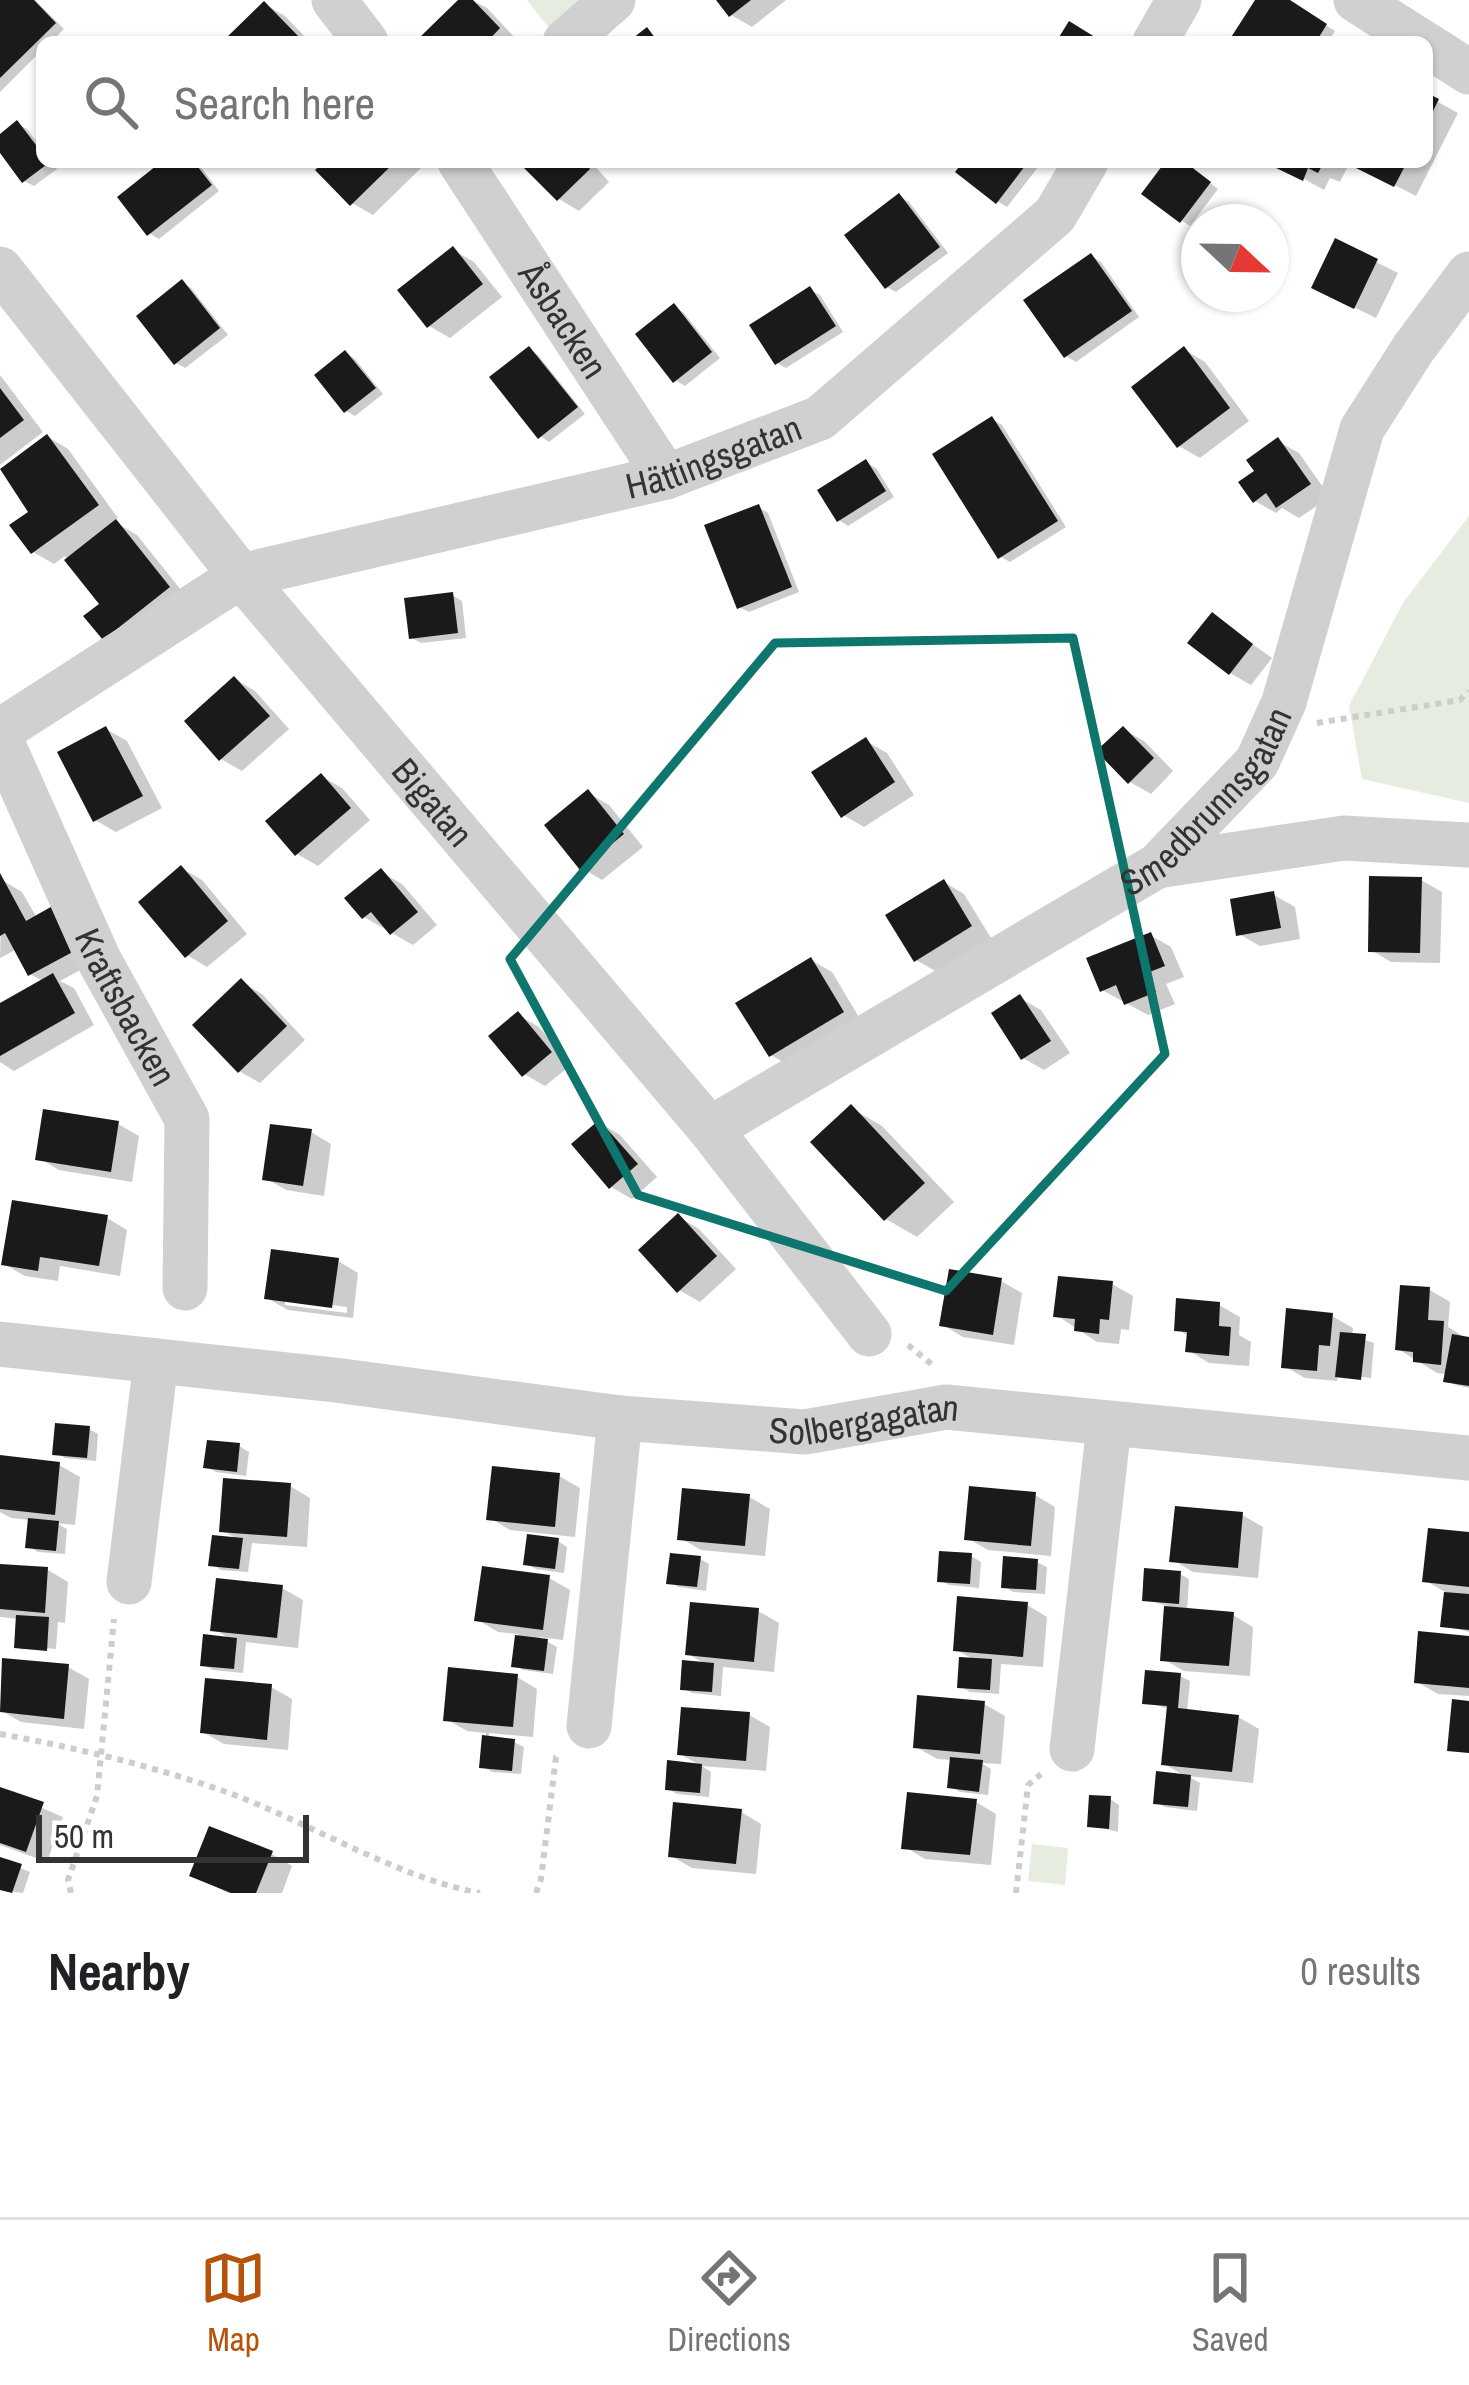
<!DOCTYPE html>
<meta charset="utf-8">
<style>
body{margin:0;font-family:"Archivo Narrow",sans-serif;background:#f2f2f2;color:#202124}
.compass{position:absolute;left:1181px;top:204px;width:108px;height:108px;border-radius:50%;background:#fff;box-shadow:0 3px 9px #0004;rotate:112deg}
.scale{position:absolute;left:36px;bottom:30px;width:273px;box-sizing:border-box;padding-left:12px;border:6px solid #333;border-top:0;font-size:33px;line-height:42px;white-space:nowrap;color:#333;-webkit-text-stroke:9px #fff;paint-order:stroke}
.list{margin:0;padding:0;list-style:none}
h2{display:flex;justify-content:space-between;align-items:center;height:156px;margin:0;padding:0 48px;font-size:51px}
h2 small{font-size:39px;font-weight:400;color:#757577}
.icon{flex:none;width:66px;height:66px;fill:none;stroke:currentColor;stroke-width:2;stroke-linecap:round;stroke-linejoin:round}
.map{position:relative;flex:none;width:1469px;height:1893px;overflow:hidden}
.search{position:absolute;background:#fff;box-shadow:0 3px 9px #0004;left:36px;right:36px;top:36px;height:132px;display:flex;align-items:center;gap:30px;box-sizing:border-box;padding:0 42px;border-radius:18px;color:#757577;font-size:45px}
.sheet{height:324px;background:#fff}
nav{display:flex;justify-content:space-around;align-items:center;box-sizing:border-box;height:168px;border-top:3px solid #e0e0e0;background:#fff;font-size:33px;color:#757577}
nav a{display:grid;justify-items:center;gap:6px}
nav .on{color:#b45309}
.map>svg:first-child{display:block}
.green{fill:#e6ecdf}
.shadow{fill:#0003;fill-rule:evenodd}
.building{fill:#1a1a1a}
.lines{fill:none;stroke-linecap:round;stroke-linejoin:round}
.path{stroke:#cdcdcd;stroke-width:6;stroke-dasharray:6 6;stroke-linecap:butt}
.minor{stroke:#d0d0d0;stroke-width:45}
.marked{fill:none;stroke:#0f766e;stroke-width:9;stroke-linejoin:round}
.labels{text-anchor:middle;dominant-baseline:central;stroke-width:12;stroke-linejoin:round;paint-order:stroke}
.street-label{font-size:36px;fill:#333;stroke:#fff}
</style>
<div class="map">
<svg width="1469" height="1893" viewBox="0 0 1469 1893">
<rect width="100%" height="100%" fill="#fff"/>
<g class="green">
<path d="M527 0H613L560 42Z"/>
<path d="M1469 516V803L1362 779 1349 706 1403 603Z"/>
<path d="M1032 1844 1068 1848 1065 1885 1028 1881Z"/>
</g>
<g class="shadow">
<path d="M0 0H35L64 29 51 42H42V50L0 92Z"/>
<path d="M462 0H472L487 8 519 42H427Z"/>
<path d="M720 0H786L752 27 731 15Z"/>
<path d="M1258 0H1286L1335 31 1328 42H1235Z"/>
<path d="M264 4 285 16 310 42H227Z"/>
<path d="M1427 96 1458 113 1416 196 1379 177 1360 162H1427Z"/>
<path d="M18 124 27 129 42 149V162H52L57 169 34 186 24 181 0 148V137Z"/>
<path d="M166 162H197L219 191 159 239 149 233Z"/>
<path d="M328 162H416L421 168 373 215 352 203Z"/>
<path d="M523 162H591L609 182 579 211 559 199Z"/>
<path d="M967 162H1042L1007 207 997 201Z"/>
<path d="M1168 162H1182L1218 189 1190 226 1181 220Z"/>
<path d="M1274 162H1350L1340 182 1330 178 1324 190Z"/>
<path d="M900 197 909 202 948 253 896 292 887 287Z"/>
<path d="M1336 242 1398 273 1376 318 1335 298Z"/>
<path d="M453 250 474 262 502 297 450 338 429 326Z"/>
<path d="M1091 256 1101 262 1139 317 1076 362 1066 356Z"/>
<path d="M182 283 191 288 228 335 185 368 176 363Z"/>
<path d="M810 290 820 295 843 332 786 368 777 363Z"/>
<path d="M674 307 683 312 720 358 685 386 675 380Z"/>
<path d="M529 350 538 355 585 414 549 442 540 436Z"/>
<path d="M1185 350 1205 362 1249 421 1200 458 1179 446Z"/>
<path d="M346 353 355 359 383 394 355 416 346 411Z"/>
<path d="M0 375 43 432 0 465Z"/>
<path d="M992 419 1002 425 1066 527 1010 562 1001 557Z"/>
<path d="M48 437 68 449 118 518 113 521 137 535 189 600 126 650 103 604 65 556 54 564 33 552 32 513Z"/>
<path d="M1278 441 1299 453 1330 497 1299 518 1282 508 1276 513 1255 501 1258 472Z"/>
<path d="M866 463 876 468 894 497 848 526 839 520Z"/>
<path d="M758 507 768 513 799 592 749 612 739 607Z"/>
<path d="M452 595 462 601 466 638 421 643 412 638Z"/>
<path d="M1213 616 1272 658 1251 685 1230 673Z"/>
<path d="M235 679 255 691 289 729 242 771 221 759Z"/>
<path d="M106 729 127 741 162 808 116 832 95 820Z"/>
<path d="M1123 729 1144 741 1173 771 1151 794 1130 782Z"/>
<path d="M866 741 887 753 914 795 864 827 843 815Z"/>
<path d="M321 776 342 788 370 820 318 866 297 854 269 822Z"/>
<path d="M588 793 609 805 643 847 602 880 582 868Z"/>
<path d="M181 868 202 880 247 934 207 967 187 955Z"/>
<path d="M381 872 402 884 437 925 413 945 364 917Z"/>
<path d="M2 880 22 892 37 918 99 960 60 981 74 988 94 1025 14 1071 0 1062V1006L44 982 30 974 17 949 0 958Z"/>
<path d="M1421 880 1442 892 1440 963 1391 962 1371 950Z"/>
<path d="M944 882 964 894 991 938 937 972 916 960Z"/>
<path d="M1274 895 1295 907 1300 939 1260 946 1239 934Z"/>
<path d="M1150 935 1171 947 1184 977 1166 984 1175 1004 1148 1015 1102 990Z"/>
<path d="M811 960 832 972 863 1024 792 1067 771 1055Z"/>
<path d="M241 982 262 994 305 1040 260 1083 239 1071Z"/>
<path d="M1020 998 1041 1010 1070 1053 1044 1070 1023 1058Z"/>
<path d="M518 1015 539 1027 571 1065 545 1086 524 1074Z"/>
<path d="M851 1108 882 1126 954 1202 917 1237 886 1219Z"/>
<path d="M600 1123 620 1135 657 1177 632 1199 611 1187Z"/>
<path d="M118 1124 139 1136 132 1182 59 1170 39 1158Z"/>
<path d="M311 1132 331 1144 324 1196 286 1190 265 1178Z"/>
<path d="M679 1217 699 1229 736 1269 700 1302 679 1290Z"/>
<path d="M107 1218 127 1230 120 1276 60 1266 58 1281 25 1276 4 1264Z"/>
<path d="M338 1261 358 1273 353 1318 288 1310 267 1298ZM285 1299 347 1307V1313L285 1305Z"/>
<path d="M1001 1281 1022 1293 1014 1345 963 1337 943 1325Z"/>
<path d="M1112 1284 1133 1296 1129 1330 1121 1329 1119 1344 1097 1342 1056 1315Z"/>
<path d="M1430 1290 1450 1302 1448 1327 1469 1340V1388L1456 1385 1446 1380 1448 1374 1437 1373 1398 1349Z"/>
<path d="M1219 1305 1240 1317 1239 1335 1251 1342 1249 1366 1209 1363 1189 1351 1190 1337 1177 1329Z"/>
<path d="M1332 1316 1353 1328 1352 1336 1374 1343 1371 1378 1345 1375V1379L1338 1375 1337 1381 1305 1378 1284 1366Z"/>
<path d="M89 1429 98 1434 96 1461 65 1458 56 1453Z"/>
<path d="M239 1446 249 1452 246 1476 216 1472 206 1467Z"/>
<path d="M0 1458 59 1465 80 1477 75 1525 56 1523 67 1529 65 1554 38 1552 28 1546 30 1520 11 1518 0 1512Z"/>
<path d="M559 1476 580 1488 575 1537 510 1530 490 1518Z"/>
<path d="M290 1486 310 1498 307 1547 252 1543 248 1572 221 1570 212 1564 240 1541 222 1530Z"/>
<path d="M1035 1495 1055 1507 1051 1556 988 1550 967 1538Z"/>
<path d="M749 1497 770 1509 765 1556 701 1550 680 1538Z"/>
<path d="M1242 1515 1263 1527 1258 1578 1193 1572 1173 1560Z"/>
<path d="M1469 1535V1632L1443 1625 1447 1593 1426 1581Z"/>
<path d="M558 1541 567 1547 564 1573 536 1569 526 1564Z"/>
<path d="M971 1556 981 1562 979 1588 949 1585 940 1580Z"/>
<path d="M700 1559 709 1564 706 1591 679 1587 669 1582Z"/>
<path d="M1037 1562 1047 1567 1045 1594 1013 1592 1004 1586Z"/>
<path d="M0 1567 48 1570 68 1582 65 1623 58 1622 56 1649 23 1646V1650L17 1647 19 1619 0 1617Z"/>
<path d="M1180 1574 1189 1579 1187 1611 1233 1615 1253 1627 1250 1676 1184 1671 1163 1659 1167 1606 1145 1599Z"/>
<path d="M549 1578 570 1590 563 1640 539 1637 557 1647 553 1674 523 1670 514 1665 518 1634 498 1632 478 1620Z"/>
<path d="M282 1588 303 1600 298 1648 246 1642 243 1673 213 1670 203 1665 232 1640 214 1629Z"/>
<path d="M1027 1605 1047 1617 1043 1667 1001 1664 999 1694 970 1692 960 1686 975 1660 956 1650Z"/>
<path d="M758 1611 779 1623 774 1672 723 1667 721 1696 692 1693 683 1688 709 1666 688 1654Z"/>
<path d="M1469 1639V1696L1438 1694 1417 1682Z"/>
<path d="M68 1667 89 1679 84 1729 21 1722 0 1710Z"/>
<path d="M1180 1676 1190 1681 1187 1712 1238 1717 1259 1729 1253 1783 1188 1776 1200 1783 1197 1811 1165 1807 1156 1802 1187 1777 1164 1764 1169 1709 1145 1702Z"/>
<path d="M517 1677 537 1689 533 1737 489 1733 488 1739 514 1742 524 1747 521 1774 492 1772 482 1766 486 1733 467 1731 446 1719Z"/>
<path d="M271 1687 292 1699 288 1750 224 1744 203 1732Z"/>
<path d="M984 1704 1005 1716 1001 1764 981 1763 991 1769 988 1795 960 1792 950 1786 953 1760 937 1759 916 1747Z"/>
<path d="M749 1715 770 1727 766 1771 701 1766 680 1754Z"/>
<path d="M702 1766 711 1772 709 1797 677 1794 668 1789Z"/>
<path d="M0 1790 63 1817 47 1862 0 1845Z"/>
<path d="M1110 1799 1119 1805 1118 1832 1090 1825Z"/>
<path d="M976 1802 996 1814 991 1865 925 1859 905 1847Z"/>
<path d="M741 1812 761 1824 756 1874 692 1868 671 1856Z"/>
<path d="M272 1854 292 1866 282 1893H228L193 1875Z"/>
<path d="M0 1860 30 1872 23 1893 0 1890Z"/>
</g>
<g class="building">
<path d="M0 0H34L56 23 0 78Z"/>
<path d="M458 0H473L500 28 487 42H423L419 38Z"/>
<path d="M716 0H751L729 17Z"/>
<path d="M1255 0H1290L1327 24 1316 42H1228Z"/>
<path d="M264 1 299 37 294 42H222Z"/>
<path d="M1069 21 1103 42H1056Z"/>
<path d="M647 27 658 42H628Z"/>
<path d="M1427 93 1439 99 1427 123Z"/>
<path d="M17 120 42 153V162H50L22 183 0 153V134Z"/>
<path d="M161 162H194L212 185 147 236 117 197Z"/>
<path d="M324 162H395L350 206 315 170Z"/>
<path d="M518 162H584L590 169 557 201Z"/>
<path d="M963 162H1028L996 204 955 172Z"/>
<path d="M1165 162H1185L1211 182 1180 223 1141 194Z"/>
<path d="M1264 162H1324L1318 173 1308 168 1303 181Z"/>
<path d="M1357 162H1407L1394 187 1354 167Z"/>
<path d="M899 193 940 247 885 289 844 235Z"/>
<path d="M1335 238 1378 259 1354 309 1311 288Z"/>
<path d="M453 246 483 284 427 328 397 290Z"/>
<path d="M1091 253 1132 311 1064 358 1023 300Z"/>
<path d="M182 279 220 328 174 365 136 316Z"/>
<path d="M810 286 836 326 775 365 749 325Z"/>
<path d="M674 303 712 352 673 383 635 334Z"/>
<path d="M529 346 578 407 538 439 489 377Z"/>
<path d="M1184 346 1230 408 1177 448 1131 387Z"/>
<path d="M345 350 376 388 344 413 314 375Z"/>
<path d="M0 388 24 420 0 438Z"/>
<path d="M992 416 1058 521 998 559 932 454Z"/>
<path d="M47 434 99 505 31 554 9 525 28 512 0 469Z"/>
<path d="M1278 437 1311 484 1276 508 1266 493 1253 503 1238 482 1254 471 1246 460Z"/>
<path d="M866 459 886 491 837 522 817 490Z"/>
<path d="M759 504 792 587 737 609 704 525Z"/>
<path d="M116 519 170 587 103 640 83 616 99 604 64 560Z"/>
<path d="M453 592 458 633 409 639 404 598Z"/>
<path d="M1212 612 1253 644 1229 675 1187 643Z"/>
<path d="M234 676 270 716 219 761 184 721Z"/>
<path d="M106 726 143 796 93 822 57 752Z"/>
<path d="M1123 726 1154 758 1128 784 1096 751Z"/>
<path d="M866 737 895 782 841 818 811 772Z"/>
<path d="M321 773 351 808 295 856 265 821Z"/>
<path d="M588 789 624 834 580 870 544 825Z"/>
<path d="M181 865 228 921 185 958 138 902Z"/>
<path d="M381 868 418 912 390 935 371 912 362 919 344 898Z"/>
<path d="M0 873 26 921 56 904 80 948 28 976 5 933 0 936Z"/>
<path d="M1369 876 1422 877 1420 953 1368 952Z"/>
<path d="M944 879 972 926 914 962 885 915Z"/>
<path d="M1274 891 1281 928 1236 936 1230 899Z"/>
<path d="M1151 932 1165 966 1147 973 1156 992 1124 1005 1116 985 1100 992 1086 958Z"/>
<path d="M811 957 844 1012 769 1057 735 1003Z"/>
<path d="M53 973 75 1013 0 1056V1003Z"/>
<path d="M241 978 287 1026 238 1073 192 1025Z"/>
<path d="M1020 994 1051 1041 1021 1060 991 1013Z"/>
<path d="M518 1011 552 1052 522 1077 488 1036Z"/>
<path d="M851 1104 925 1183 884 1221 810 1142Z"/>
<path d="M43 1109 119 1121 111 1172 35 1160Z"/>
<path d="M599 1120 638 1164 609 1189 571 1144Z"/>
<path d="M270 1124 312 1129 303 1186 262 1180Z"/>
<path d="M12 1200 108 1215 99 1266 40 1257 38 1271 1 1265Z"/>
<path d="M678 1213 717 1256 677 1293 638 1250Z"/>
<path d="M271 1249 339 1258 332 1308 264 1299Z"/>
<path d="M949 1269 1002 1278 993 1335 939 1326Z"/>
<path d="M1058 1276 1113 1281 1109 1320 1100 1319 1099 1334 1074 1331 1075 1319 1053 1317Z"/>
<path d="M1400 1285 1430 1287 1428 1320 1444 1321 1441 1365 1413 1362V1352L1395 1350Z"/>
<path d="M1176 1298 1220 1302 1219 1326 1231 1327 1229 1356 1185 1352 1187 1332 1174 1331Z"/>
<path d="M1286 1308 1333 1313 1330 1346 1319 1345 1317 1371 1281 1368Z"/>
<path d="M1340 1332 1366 1334 1361 1380 1335 1377Z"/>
<path d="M1452 1334 1469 1337V1386L1443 1382Z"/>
<path d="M55 1423 90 1426 87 1458 52 1455Z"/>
<path d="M207 1440 240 1443 237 1472 203 1468Z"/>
<path d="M0 1455 60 1462 55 1515 0 1509Z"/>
<path d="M492 1466 560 1473 555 1527 486 1520Z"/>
<path d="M223 1478 291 1483 287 1537 219 1532Z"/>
<path d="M969 1486 1036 1492 1031 1546 964 1540Z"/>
<path d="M682 1488 750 1494 745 1546 677 1540Z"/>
<path d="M1175 1506 1243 1512 1238 1568 1169 1562Z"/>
<path d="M28 1518 59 1521 56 1551 25 1548Z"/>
<path d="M1428 1528 1469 1532V1587L1422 1582Z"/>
<path d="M527 1534 559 1538 555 1569 523 1565Z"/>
<path d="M212 1535 243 1538 239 1569 208 1566Z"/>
<path d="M939 1551 972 1553 970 1584 937 1582Z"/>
<path d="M670 1553 701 1556 697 1587 666 1584Z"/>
<path d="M1003 1556 1038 1559 1036 1590 1001 1588Z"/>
<path d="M0 1564 48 1567 45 1613 0 1609Z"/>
<path d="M482 1566 550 1575 543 1630 474 1621Z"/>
<path d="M1144 1568 1181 1571 1179 1604 1142 1601Z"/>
<path d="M216 1578 283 1585 277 1638 210 1631Z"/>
<path d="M1444 1592 1469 1594V1630L1440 1627Z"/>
<path d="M957 1596 1028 1602 1023 1657 953 1651Z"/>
<path d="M690 1602 759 1608 754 1662 685 1655Z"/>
<path d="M1164 1606 1234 1612 1229 1666 1160 1661Z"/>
<path d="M16 1615 49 1617 47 1651 14 1648Z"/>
<path d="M1418 1631 1469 1636V1688L1414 1683Z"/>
<path d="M203 1634 237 1638 234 1669 200 1666Z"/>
<path d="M515 1635 548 1639 544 1671 511 1667Z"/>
<path d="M959 1657 992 1659 990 1690 957 1688Z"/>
<path d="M2 1658 69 1664 64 1719 0 1712Z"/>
<path d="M682 1660 714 1663 712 1692 680 1690Z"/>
<path d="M448 1667 518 1674 513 1727 443 1721Z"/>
<path d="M1145 1670 1181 1673 1178 1708 1239 1715 1232 1772 1161 1765 1167 1706 1142 1704Z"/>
<path d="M205 1678 272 1684 267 1740 200 1733Z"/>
<path d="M917 1695 985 1701 980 1754 913 1748Z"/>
<path d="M1452 1699 1469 1701V1753L1447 1751Z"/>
<path d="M681 1707 750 1712 746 1761 677 1755Z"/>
<path d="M482 1735 515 1739 512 1771 479 1768Z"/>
<path d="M950 1757 983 1760 979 1792 947 1788Z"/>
<path d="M667 1760 702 1764 700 1793 665 1790Z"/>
<path d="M1156 1771 1191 1775 1188 1807 1153 1804Z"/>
<path d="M0 1787 44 1802 26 1852 0 1843Z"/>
<path d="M907 1792 977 1799 970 1855 901 1849Z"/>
<path d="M1089 1795 1111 1796 1109 1829 1087 1827Z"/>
<path d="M673 1802 742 1809 736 1864 668 1857Z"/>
<path d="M209 1826 273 1851 256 1893H231L189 1876Z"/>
<path d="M0 1857 22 1864 12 1893 0 1890Z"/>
</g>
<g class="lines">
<g class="path">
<path d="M1317 723 1460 700 1469 691"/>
<path d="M908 1345 935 1367"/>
<path d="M0 1734C78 1748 157 1767 232 1794 309 1823 401 1879 480 1893"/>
<path d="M71 1893 68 1880 97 1796 114 1619"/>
<path d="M536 1893 541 1879 556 1757 560 1754"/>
<path d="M1016 1893 1028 1785 1041 1774"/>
</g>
<g class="minor">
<path d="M334 0 366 42"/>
<path d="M1356 0 1422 42"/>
<path d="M565 42 613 0"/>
<path d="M1155 42 1179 0"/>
<path d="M1427 45 1469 72"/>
<path id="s1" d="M460 162 666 477"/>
<path id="s2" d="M0 269 241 576 710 1129 869 1334"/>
<path id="s3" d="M0 731 241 576 666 477 820 418 1055 215 1086 162"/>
<path id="s4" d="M0 738 99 960 187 1119 185 1288"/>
<path d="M1157 866 1344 838 1469 845"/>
<path id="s5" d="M710 1129 1157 866 1257 762 1284 702 1362 429 1413 349 1469 274"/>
<path id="s6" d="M0 1344 335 1380 620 1418 805 1432 946 1407 1469 1458"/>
<path d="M129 1582 156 1361"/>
<path d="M589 1726 620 1418"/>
<path d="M1072 1749 1109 1426"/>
</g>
</g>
<path class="marked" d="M1073 638 1165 1054 946 1291 638 1195 510 959 775 643Z"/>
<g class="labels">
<g class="street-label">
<text stroke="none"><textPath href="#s1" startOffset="189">Åsbacken</textPath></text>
<text stroke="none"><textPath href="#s3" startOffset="774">Hättingsgatan</textPath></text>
<text stroke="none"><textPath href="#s5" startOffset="600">Smedbrunnsgatan</textPath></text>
<text stroke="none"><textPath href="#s2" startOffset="687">Bigatan</textPath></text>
<text stroke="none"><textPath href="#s4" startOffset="297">Kraftsbacken</textPath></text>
<text stroke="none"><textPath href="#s6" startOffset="870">Solbergagatan</textPath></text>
</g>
</g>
</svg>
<svg class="compass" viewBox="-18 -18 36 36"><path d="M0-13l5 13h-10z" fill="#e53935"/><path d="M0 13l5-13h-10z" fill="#757577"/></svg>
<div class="scale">50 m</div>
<div class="search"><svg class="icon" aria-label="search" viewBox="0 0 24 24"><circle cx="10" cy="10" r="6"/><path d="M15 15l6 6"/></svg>Search here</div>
</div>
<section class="sheet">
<h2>Nearby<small>0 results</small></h2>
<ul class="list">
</ul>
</section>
<nav>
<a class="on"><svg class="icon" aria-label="map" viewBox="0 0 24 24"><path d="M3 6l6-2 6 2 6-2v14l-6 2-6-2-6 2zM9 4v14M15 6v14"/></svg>Map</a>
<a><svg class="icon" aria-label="directions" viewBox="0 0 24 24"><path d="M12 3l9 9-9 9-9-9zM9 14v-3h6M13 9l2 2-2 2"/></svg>Directions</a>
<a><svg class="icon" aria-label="saved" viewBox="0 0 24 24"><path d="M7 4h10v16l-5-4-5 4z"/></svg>Saved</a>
</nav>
